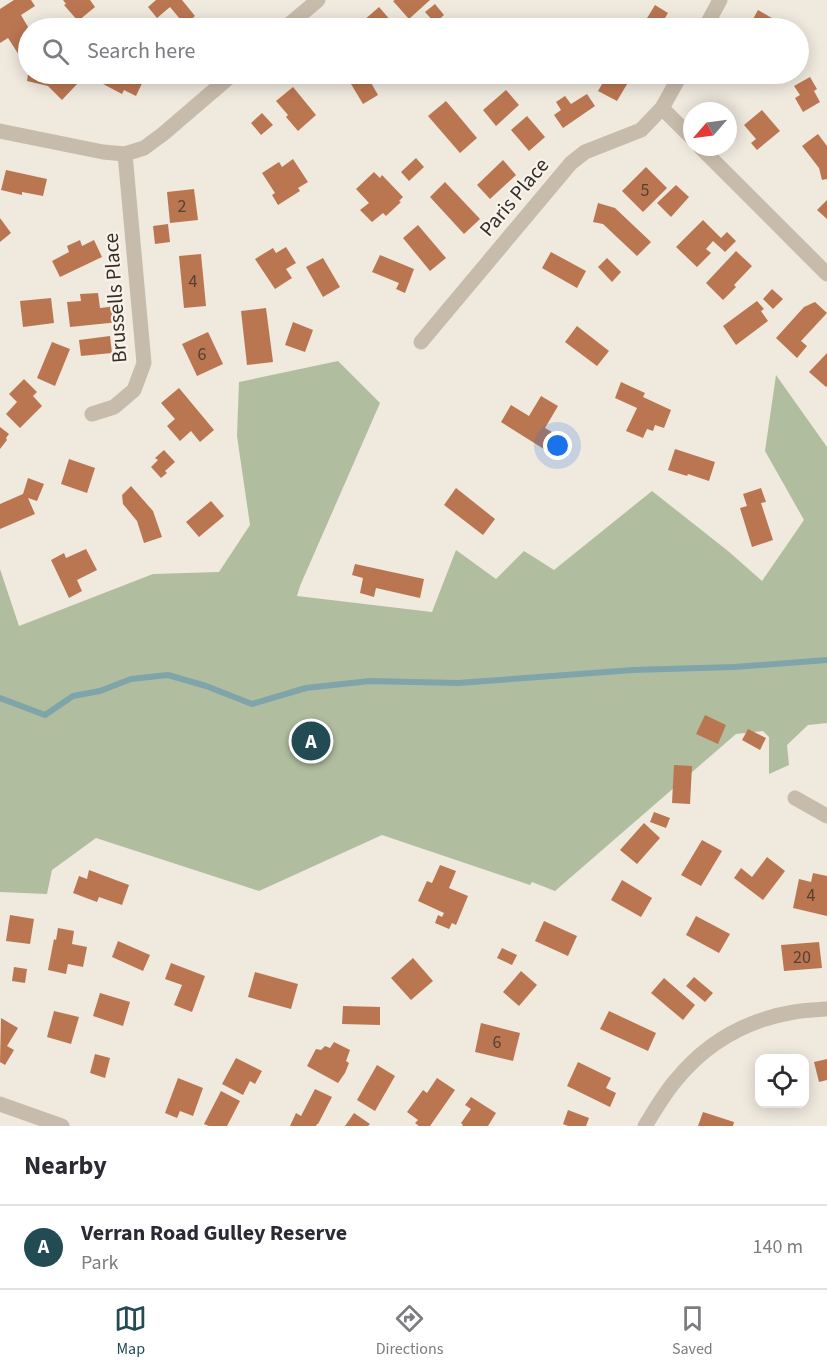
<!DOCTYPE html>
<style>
body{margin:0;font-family:"Source Sans 3",sans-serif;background:#f2f2f3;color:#2b2b33}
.controls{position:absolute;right:18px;bottom:18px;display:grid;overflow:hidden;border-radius:12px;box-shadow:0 3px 15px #0003}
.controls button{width:54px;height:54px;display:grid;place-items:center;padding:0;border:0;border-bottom:2px solid #e1e1e2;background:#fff;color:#2b2b33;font:30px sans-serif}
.compass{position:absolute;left:683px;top:102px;width:54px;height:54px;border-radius:50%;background:#fff;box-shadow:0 3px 15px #0003;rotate:242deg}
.you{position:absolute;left:558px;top:446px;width:21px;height:21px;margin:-15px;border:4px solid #fff;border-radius:50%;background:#1a73e8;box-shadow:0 0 0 9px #1a73e833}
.badge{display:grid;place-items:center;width:39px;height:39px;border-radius:50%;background:#234b53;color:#fff;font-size:20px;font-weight:700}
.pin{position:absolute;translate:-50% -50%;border:3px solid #fff;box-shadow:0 2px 6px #0006}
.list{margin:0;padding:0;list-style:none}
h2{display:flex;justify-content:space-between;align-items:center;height:78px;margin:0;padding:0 24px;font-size:26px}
h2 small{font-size:20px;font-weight:400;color:#7c7c81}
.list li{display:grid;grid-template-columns:39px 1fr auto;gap:18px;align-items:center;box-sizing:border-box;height:84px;padding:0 24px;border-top:2px solid #e1e1e2}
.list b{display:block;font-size:22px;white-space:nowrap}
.list p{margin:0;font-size:20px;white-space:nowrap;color:#7c7c81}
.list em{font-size:20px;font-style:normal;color:#7c7c81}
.icon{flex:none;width:33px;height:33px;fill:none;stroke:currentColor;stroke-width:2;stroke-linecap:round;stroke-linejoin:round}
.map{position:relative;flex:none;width:827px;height:1126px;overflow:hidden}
.search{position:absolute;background:#fff;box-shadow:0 3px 15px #0003;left:18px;right:18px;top:18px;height:66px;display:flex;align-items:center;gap:15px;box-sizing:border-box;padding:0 21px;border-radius:33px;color:#7c7c81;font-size:22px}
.sheet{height:162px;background:#fff}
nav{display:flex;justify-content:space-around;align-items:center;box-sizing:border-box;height:84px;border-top:2px solid #e1e1e2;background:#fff;font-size:16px;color:#7c7c81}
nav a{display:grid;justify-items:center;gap:3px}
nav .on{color:#234b53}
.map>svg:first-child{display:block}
.green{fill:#b0be9f}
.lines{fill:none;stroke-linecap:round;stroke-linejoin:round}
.stream{stroke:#7fa4aa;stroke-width:6}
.building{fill:#ba7651}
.minor{stroke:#c7bbab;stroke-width:15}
.labels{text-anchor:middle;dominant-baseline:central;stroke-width:4.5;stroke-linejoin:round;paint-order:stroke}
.number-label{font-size:18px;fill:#564033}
.street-label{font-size:21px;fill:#352e29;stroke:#f8f3ea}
</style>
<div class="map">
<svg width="827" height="1126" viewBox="0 0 827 1126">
<rect width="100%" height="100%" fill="#f0e9de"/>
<path class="green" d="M338 361 380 403 300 586 297 596 432 612 456 550 496 579 524 551 554 570 652 491 728 551 762 581 804 520 765 451 776 375 827 447V723L808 725 787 745 789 765 769 774V737L763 731 736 734 555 891 532 882 530 885 382 835 259 891 96 838 52 870 47 894 0 892V569L19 626 153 574 219 572 250 525 237 436 239 382Z"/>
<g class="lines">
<path class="stream" d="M0 698 45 715 73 696 100 691 131 679 168 675 206 686 252 704 306 688 370 681 458 683 633 670 734 667 827 660"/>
</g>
<g class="building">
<path d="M14 0H31L35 6 21 15 28 27V49L19 55 8 38 0 43V9Z"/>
<path d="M63 0H90L95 7 78 21 64 5 66 4Z"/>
<path d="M156 0H182L195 16 185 25 170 7 157 18 148 7Z"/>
<path d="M395 0H430L409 19 393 1Z"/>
<path d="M435 4 444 15 435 23 425 12Z"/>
<path d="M655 5 668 13 659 28H641Z"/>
<path d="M379 7 392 22 385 28H355Z"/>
<path d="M758 10 782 24 780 28H748Z"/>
<path d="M28 74H68L78 83 62 100 48 86 27 81Z"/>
<path d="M109 74H143L146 75 136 96 124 90 122 94 103 84Z"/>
<path d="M345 74H366L378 95 363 104Z"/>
<path d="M608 74H633L617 101 598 91Z"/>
<path d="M810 77 817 89 814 91 820 102 803 112 795 98 800 95 794 86Z"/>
<path d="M293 87 316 115 298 131 286 117 288 115 276 101Z"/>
<path d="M506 90 519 105 496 126 483 110Z"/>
<path d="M587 94 595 106 563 128 554 115 561 110 556 102 565 96 571 104Z"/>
<path d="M446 101 477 138 460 153 428 116Z"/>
<path d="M762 110 780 131 757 150 751 143 756 139 744 125Z"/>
<path d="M262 113 273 125 261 135 251 123Z"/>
<path d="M527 116 545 137 529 151 511 130Z"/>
<path d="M818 134 827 146V179L822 180 819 168 802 146Z"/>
<path d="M416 158 424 167 409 181 401 172Z"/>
<path d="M293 159 308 182 298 188 300 191 278 205 272 195 275 193 262 173 279 162 282 167Z"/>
<path d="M503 160 516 175 490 199 477 185Z"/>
<path d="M646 167 667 188 643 212 622 191Z"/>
<path d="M6 170 47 179 43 196 22 192V195L1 190Z"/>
<path d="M374 172 380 178 382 175 403 197 399 201 401 202 386 216 383 213 372 222 360 210 369 203 356 189Z"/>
<path d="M445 182 480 219 464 234 430 197Z"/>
<path d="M676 185 689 197 671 217 657 203Z"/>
<path d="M194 189 198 220 170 223 167 192Z"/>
<path d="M827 200V219L817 210Z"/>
<path d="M598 203 615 208 651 242 637 256 603 224 593 222Z"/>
<path d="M0 218 11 233 0 242Z"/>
<path d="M703 220 721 238 727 232 736 241 725 252 713 241 706 249 711 253 697 267 676 247Z"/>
<path d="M168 224 170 242 155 244 153 226Z"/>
<path d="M418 225 446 258 430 271 403 238Z"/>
<path d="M80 240 82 246 94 240 102 257 60 277 52 261 69 252 67 246Z"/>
<path d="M286 247 296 263 286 269 292 278 275 289 255 259 273 248 276 253Z"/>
<path d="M736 251 752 266 734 285 736 287 723 300 706 283Z"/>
<path d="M551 252 586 271 577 288 542 268Z"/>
<path d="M201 254 206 306 184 308 179 256Z"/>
<path d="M380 255 414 269 405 293 396 289 399 283 372 272Z"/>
<path d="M323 258 340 287 323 297 306 267Z"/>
<path d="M607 258 621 272 612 282 598 267Z"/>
<path d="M772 289 783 299 773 309 763 299Z"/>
<path d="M98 293 100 308 117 306 119 322 70 327 67 302 81 301 80 294Z"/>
<path d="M51 298 54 323 23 327 20 301Z"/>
<path d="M757 301 764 309 761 311 768 321 736 345 723 326Z"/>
<path d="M815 302 827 313 801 341 807 346 797 358 776 338 804 307Z"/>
<path d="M266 308 273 362 247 365 241 311Z"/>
<path d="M293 322 313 330 305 352 285 345Z"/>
<path d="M577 326 609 351 597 366 565 342Z"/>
<path d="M208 332 223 364 197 376 182 344Z"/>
<path d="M110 336 112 353 81 356 79 340Z"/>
<path d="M52 342 70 349 55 386 37 378Z"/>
<path d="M827 353V386L826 387 809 372Z"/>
<path d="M24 379 37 392 33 396 42 406 20 428 6 414 17 402 9 394Z"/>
<path d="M621 382 645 393 643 397 671 410 664 428 655 425 653 431 647 429 643 438 626 431 637 408 615 398Z"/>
<path d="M179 388 214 430 200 442 191 431 180 441 167 426 175 419 161 403Z"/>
<path d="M541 396 558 406 545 428 557 435 547 451 501 422 511 405 529 416Z"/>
<path d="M0 427 9 434 6 438 7 440 0 449Z"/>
<path d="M675 449 715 462 709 481 688 474 687 476 668 470Z"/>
<path d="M164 450 175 462 165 471 167 473 161 478 151 467 158 460 155 458Z"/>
<path d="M69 459 95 468 87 493 61 484Z"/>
<path d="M28 478 44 484 37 501 28 498 35 514 0 529V504L23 494Z"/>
<path d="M131 486 153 511 162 537 144 543 137 521 123 504 122 495Z"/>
<path d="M456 488 495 519 483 535 444 505Z"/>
<path d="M761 488 766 502 761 503 773 540 752 547 740 508 747 506 743 494Z"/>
<path d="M211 501 224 516 199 537 186 522Z"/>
<path d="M86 549 97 570 77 580 82 591 69 598 51 560 64 553 66 558Z"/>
<path d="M355 564 424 579 420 598 376 588 374 597 360 593 363 578 352 575Z"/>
<path d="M705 715 726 725 718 744 696 734Z"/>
<path d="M748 729 766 738 760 750 742 740Z"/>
<path d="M674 765 692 766 690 804 672 803Z"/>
<path d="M654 812 670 818 666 828 650 822Z"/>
<path d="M644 823 660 838 637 864 620 850Z"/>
<path d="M702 840 722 851 701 886 681 875Z"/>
<path d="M767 857 785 871 763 900 734 878 741 868 752 877Z"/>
<path d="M440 865 456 871 449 888 468 896 456 925 452 923 449 929 435 923 438 915 442 917 444 913 418 901 427 881 432 883Z"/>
<path d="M89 870 129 885 122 905 99 897 97 902 73 893 79 876 87 879Z"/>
<path d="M813 873 827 876V916L793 908 799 879 811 882Z"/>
<path d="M622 880 652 898 641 917 611 900Z"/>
<path d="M10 915 34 919 30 944 6 941Z"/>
<path d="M696 916 730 934 719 953 686 935Z"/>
<path d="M544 921 577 936 568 956 535 941Z"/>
<path d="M58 928 74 931 72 944 87 947 83 967 68 964 66 974 48 970 54 939 56 940Z"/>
<path d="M118 941 150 955 143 971 112 957Z"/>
<path d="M819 942 822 968 784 971 781 945Z"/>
<path d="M502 948 517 955 512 965 497 958Z"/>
<path d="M413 958 433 981 411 1000 391 978Z"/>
<path d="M171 963 205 976 192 1012 174 1005 182 985 165 979Z"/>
<path d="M14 967 27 969 25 983 12 981Z"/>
<path d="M521 971 537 985 519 1006 503 992Z"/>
<path d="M255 972 298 984 291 1009 248 997Z"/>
<path d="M694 977 713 993 705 1002 686 986Z"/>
<path d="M664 978 695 1005 683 1020 651 993Z"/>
<path d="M100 993 130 1002 123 1026 93 1016Z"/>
<path d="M343 1006 380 1007V1025L342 1024Z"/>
<path d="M54 1011 79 1017 71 1044 47 1037Z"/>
<path d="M609 1011 656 1033 648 1051 600 1029Z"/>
<path d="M1 1018 18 1028 7 1046 14 1050 5 1065 0 1062Z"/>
<path d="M481 1023 520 1033 513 1061 475 1052Z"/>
<path d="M334 1042 350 1050 346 1061 349 1063 345 1073 338 1083 307 1066 316 1049 321 1050 325 1046 330 1048Z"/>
<path d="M95 1054 110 1058 105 1078 90 1073Z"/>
<path d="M236 1058 262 1071 255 1084 250 1081 243 1095 222 1084Z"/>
<path d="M827 1059V1080L819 1082 814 1062Z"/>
<path d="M578 1062 611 1078 606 1088 616 1093 610 1107 567 1086Z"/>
<path d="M377 1065 395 1076 375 1111 357 1100Z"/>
<path d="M178 1078 203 1088 193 1116 180 1111 177 1118 165 1113Z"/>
<path d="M437 1078 455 1090 430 1126H419L415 1123 418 1120 407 1112 423 1090 427 1093Z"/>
<path d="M315 1089 332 1097 318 1124H317L316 1126H290L296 1113 301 1116Z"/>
<path d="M221 1091 240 1101 227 1126H209L204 1124Z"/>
<path d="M471 1097 496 1113 488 1126H462L463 1125 461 1123 471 1109 465 1105Z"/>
<path d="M768 1104H792V1107L769 1108Z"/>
<path d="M568 1110 589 1118 586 1126H568L563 1124Z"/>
<path d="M703 1112 734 1122 733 1126H698Z"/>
<path d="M354 1113 370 1124 368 1126H345Z"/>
</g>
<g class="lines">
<g class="minor">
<path d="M285 28 318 0"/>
<path d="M705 28 720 0"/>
<path d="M662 108 692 138"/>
<path d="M0 131 103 152 125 154 144 148 163 134 233 74"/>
<path d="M700 147 827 274"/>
<path d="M421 342 571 163 585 152 641 130 662 108 681 74"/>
<path d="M92 414 114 407 134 390 144 363 125 154"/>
<path d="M795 798 827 816"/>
<path d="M0 1104 62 1126"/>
<path d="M645 1126C655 1110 664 1094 676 1080 707 1042 746 1020 794 1012 805 1010 816 1010 827 1009"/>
</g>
</g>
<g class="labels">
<g class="number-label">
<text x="645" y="190">5</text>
<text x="182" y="206">2</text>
<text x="193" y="281">4</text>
<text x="202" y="354">6</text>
<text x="811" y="895">4</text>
<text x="802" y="957">20</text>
<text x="497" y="1042">6</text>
</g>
<g class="street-label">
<text transform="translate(514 197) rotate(-50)">Paris Place</text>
<text transform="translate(115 298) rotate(-94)">Brussells Place</text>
</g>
</g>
</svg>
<div class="controls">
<button><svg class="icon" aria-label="locate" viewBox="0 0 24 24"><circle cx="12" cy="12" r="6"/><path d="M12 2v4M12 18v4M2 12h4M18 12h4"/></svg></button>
</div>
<svg class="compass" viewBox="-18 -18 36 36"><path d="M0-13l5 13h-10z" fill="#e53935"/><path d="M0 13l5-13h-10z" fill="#7c7c81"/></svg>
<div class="you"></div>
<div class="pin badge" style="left:311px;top:741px">A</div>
<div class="search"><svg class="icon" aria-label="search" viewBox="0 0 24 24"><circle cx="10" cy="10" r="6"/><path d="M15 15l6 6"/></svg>Search here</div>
</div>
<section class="sheet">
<h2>Nearby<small></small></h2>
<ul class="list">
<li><span class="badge">A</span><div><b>Verran Road Gulley Reserve</b><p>Park</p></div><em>140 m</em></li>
</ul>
</section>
<nav>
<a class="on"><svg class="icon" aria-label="map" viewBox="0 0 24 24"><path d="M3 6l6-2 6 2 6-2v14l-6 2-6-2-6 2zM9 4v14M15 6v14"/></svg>Map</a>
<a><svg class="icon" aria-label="directions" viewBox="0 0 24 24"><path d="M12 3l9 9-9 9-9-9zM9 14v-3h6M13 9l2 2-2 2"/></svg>Directions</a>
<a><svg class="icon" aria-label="saved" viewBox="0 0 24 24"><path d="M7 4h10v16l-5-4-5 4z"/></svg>Saved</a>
</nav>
